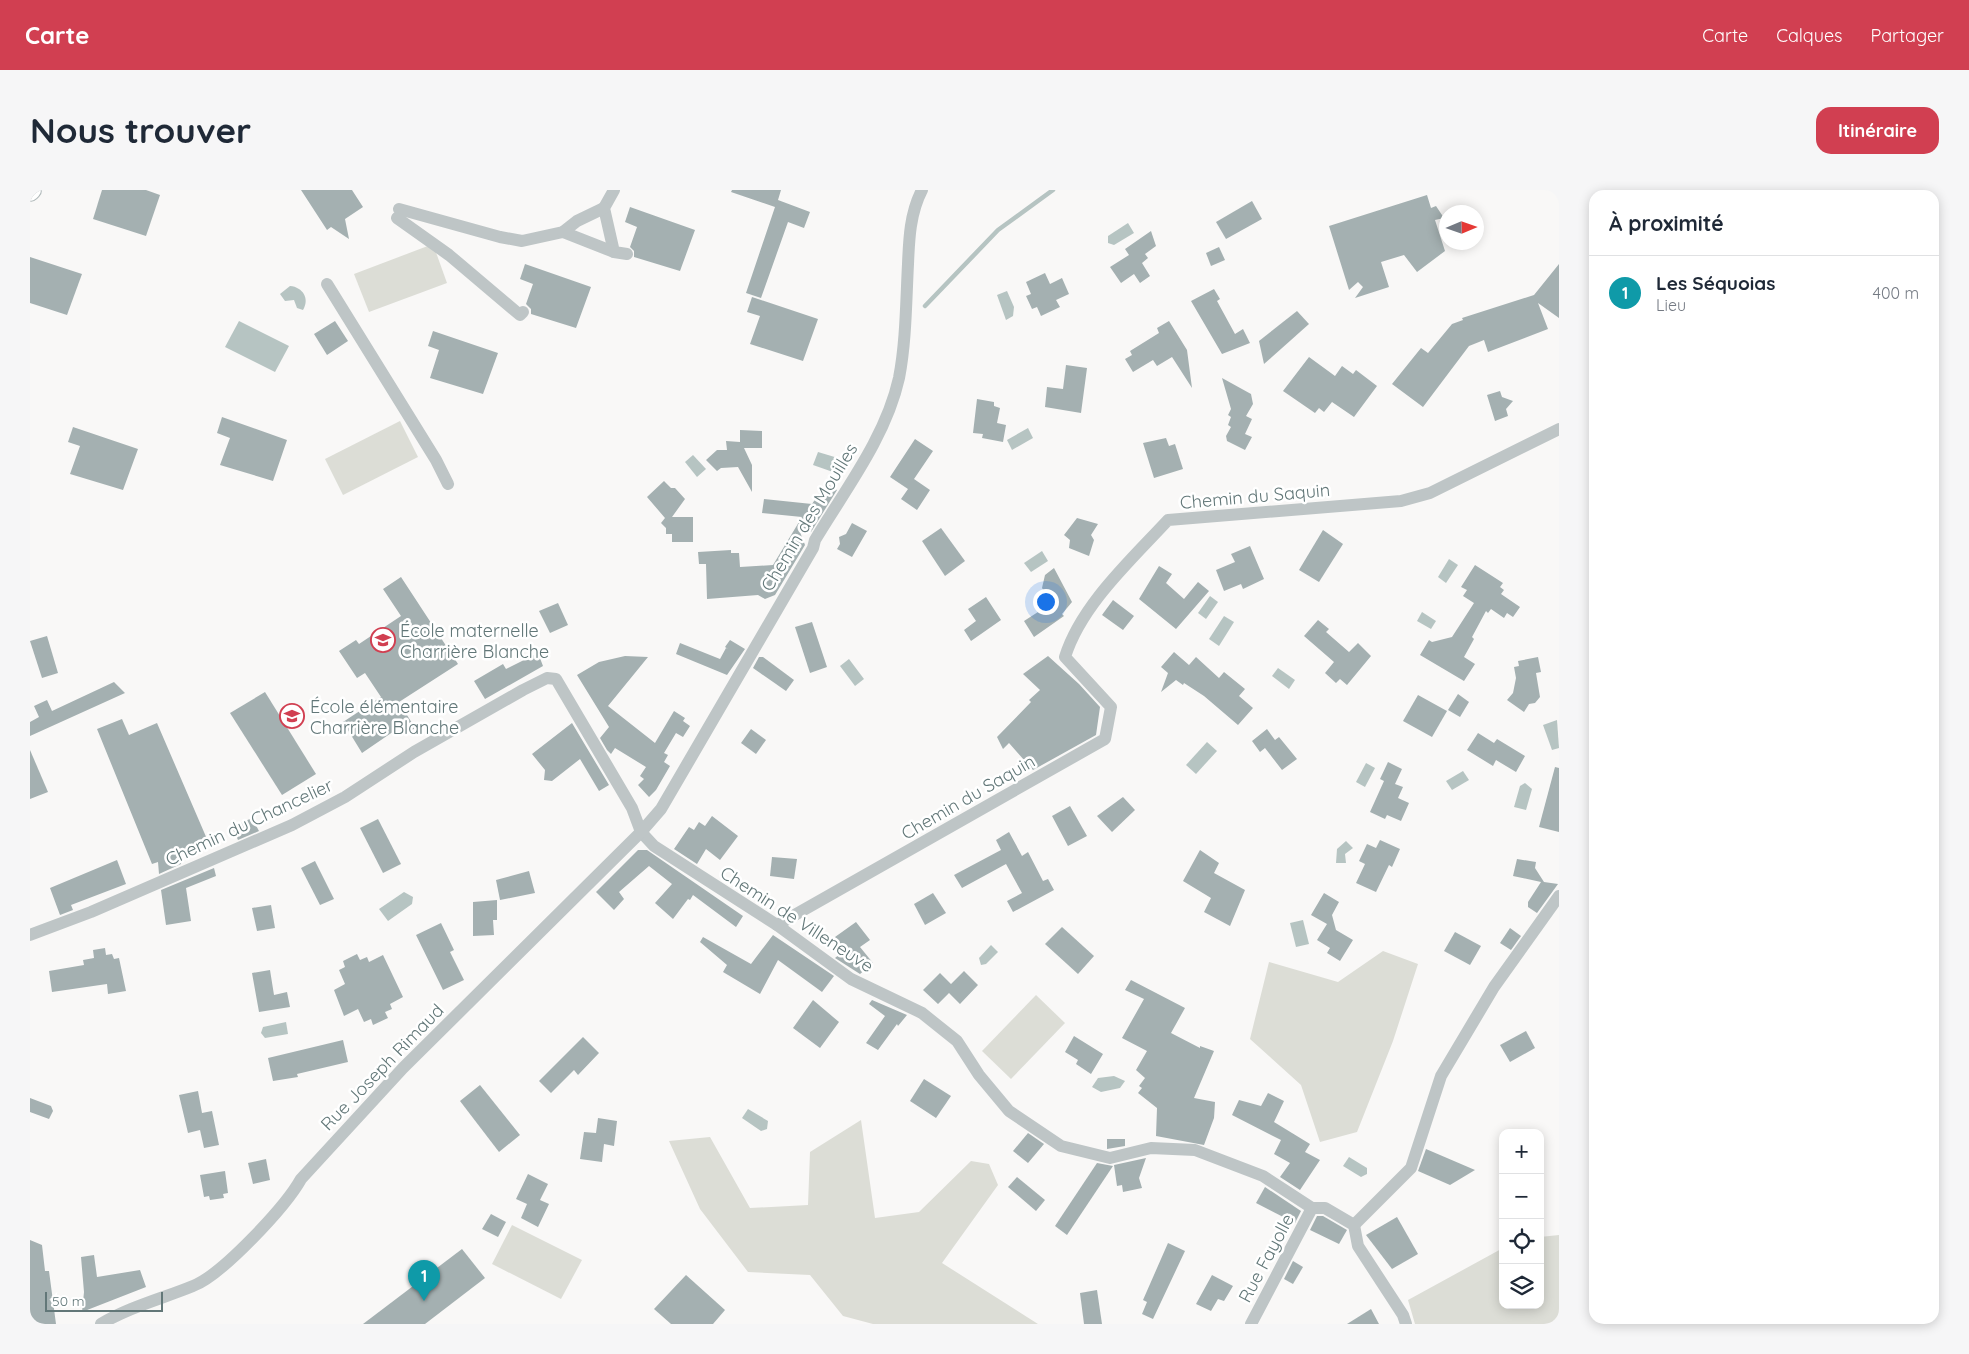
<!DOCTYPE html>
<html lang="fr">
<meta charset="utf-8">
<style>
body{margin:0;font-family:Quicksand,sans-serif;background:#f6f6f7;color:#1f2937}
.controls{position:absolute;right:15px;bottom:15px;display:grid;overflow:hidden;border-radius:10px;box-shadow:0 2px 12px #0003}
.controls button{width:45px;height:45px;display:grid;place-items:center;padding:0;border:0;border-bottom:1px solid #e0e1e3;background:#fff;color:#1f2937;font:25px sans-serif}
.compass{position:absolute;left:1409px;top:15px;width:45px;height:45px;border-radius:50%;background:#fff;box-shadow:0 2px 12px #0003;rotate:88deg}
.scale{position:absolute;left:15px;bottom:12px;width:118px;box-sizing:border-box;padding-left:5px;border:2px solid #627778;border-top:0;font-size:14px;line-height:18px;white-space:nowrap;color:#627778;-webkit-text-stroke:4px #fff;paint-order:stroke}
.you{position:absolute;left:1015px;top:411px;width:18px;height:18px;margin:-12px;border:4px solid #fff;border-radius:50%;background:#1a73e8;box-shadow:0 0 0 8px #1a73e833}
.badge{display:grid;place-items:center;width:32px;height:32px;border-radius:50%;background:#d13f51;color:#fff;font-size:16px;font-weight:700}
.pin{position:absolute;translate:-50% -41px;filter:drop-shadow(0 1px 2px #0008)}
.pin::after{content:'';position:absolute;top:26px;width:18px;height:15px;background:inherit;clip-path:polygon(0 0,100% 0,50% 100%)}
.list{margin:0;padding:0;list-style:none}
h2{display:flex;justify-content:space-between;align-items:center;height:65px;margin:0;padding:0 20px;font-size:21px}
h2 small{font-size:16px;font-weight:400;color:#747a83}
.list li{display:grid;grid-template-columns:32px 1fr auto;gap:15px;align-items:center;box-sizing:border-box;height:75px;padding:0 20px;border-top:1px solid #e0e1e3}
.list b{display:block;font-size:19px;white-space:nowrap}
.list p{margin:0;font-size:16px;white-space:nowrap;color:#747a83}
.list em{font-size:16px;font-style:normal;color:#747a83}
.icon{flex:none;width:28px;height:28px;fill:none;stroke:currentColor;stroke-width:2;stroke-linecap:round;stroke-linejoin:round}
.map{position:relative;flex:none;width:1529px;height:1134px;overflow:hidden;border-radius:15px}
header{display:flex;align-items:center;gap:30px;box-sizing:border-box;height:70px;padding:0 25px;background:#d13f51;color:#fff}
header strong{font-size:24px}
nav{display:flex;gap:28px;margin-inline-start:auto;font-size:18px}
.intro{display:flex;align-items:center;justify-content:space-between;box-sizing:border-box;height:120px;padding:0 30px}
h1{margin:0;font-size:35px}
.button{padding:12px 22px;border-radius:15px;background:#d13f51;color:#fff;font-size:18px;font-weight:700}
main{display:flex;gap:30px;padding:0 30px}
aside{flex:1;background:#fff;border-radius:15px;box-shadow:0 2px 12px #0003}
.map>svg:first-child{display:block}
.green{fill:#dcddd6}
.water{fill:#b6c4c2}
.lines{fill:none;stroke-linecap:round;stroke-linejoin:round}
.stream{stroke:#b6c4c2;stroke-width:4.5}
.building{fill:#a4b0b1}
.secondary-casing{stroke:#afb8b9;stroke-width:20}
.street{stroke:#bec5c6;stroke-width:12}
.secondary{stroke:#fff;stroke-width:18}
.labels{text-anchor:middle;dominant-baseline:central;stroke-width:5;stroke-linejoin:round;paint-order:stroke}
.street-label{font-size:18px;fill:#627778;stroke:#fff}
.poi-label{font-size:18px;fill:#627778;stroke:#fff;text-anchor:start}
</style>
<header>
<strong>Carte</strong>
<nav><a>Carte</a><a>Calques</a><a>Partager</a></nav>
</header>
<div class="intro"><h1>Nous trouver</h1><a class="button">Itinéraire</a></div>
<main>
<div class="map">
<svg width="1529" height="1134" viewBox="0 0 1529 1134">
<rect width="100%" height="100%" fill="#f9f8f7"/>
<g class="green">
<path d="M403 54 417 93 339 122 324 84Z"/>
<path d="M370 231 388 267 313 305 295 269Z"/>
<path d="M1353 761 1388 774 1363 851 1327 942 1290 952 1271 895 1220 849 1239 772 1308 792Z"/>
<path d="M1006 805 1035 833 981 889 952 861Z"/>
<path d="M831 930 845 1028 889 1022 941 971 959 974 968 995 912 1073 1008 1134H843L813 1126 780 1085 718 1082 670 1019 639 951 680 947 720 1018 778 1015 780 962Z"/>
<path d="M482 1035 552 1070 531 1109 462 1074Z"/>
<path d="M1529 1045V1134H1385L1378 1110 1473 1058V1115H1510V1047Z"/>
</g>
<g class="water">
<path d="M1098 33 1104 43 1084 55 1078 53V46Z"/>
<path d="M260 96C273 97 280 109 273 120L267 118 264 110 255 111 250 104Z"/>
<path d="M977 101 984 117 983 126 976 130 967 105Z"/>
<path d="M209 131 259 156 245 182 195 157Z"/>
<path d="M998 238 1003 248 982 260 977 250Z"/>
<path d="M788 262 808 268 803 282 783 275Z"/>
<path d="M663 265 676 279 667 287 655 272Z"/>
<path d="M1012 361 1018 371 1001 382 994 373Z"/>
<path d="M1419 369 1428 375 1416 393 1408 387Z"/>
<path d="M1180 406 1188 412 1176 429 1168 423Z"/>
<path d="M1392 422 1406 431 1401 439 1387 431Z"/>
<path d="M1194 426 1204 432 1189 456 1179 449Z"/>
<path d="M819 469 834 489 825 496 810 476Z"/>
<path d="M1248 478 1265 490 1259 499 1242 486Z"/>
<path d="M1527 530 1529 558 1522 560 1513 535Z"/>
<path d="M1177 552 1187 561 1166 584 1156 575Z"/>
<path d="M1336 573 1345 578 1335 597 1326 592Z"/>
<path d="M1433 581 1439 590 1422 600 1416 591Z"/>
<path d="M1495 593 1502 599 1496 620 1484 617 1490 596Z"/>
<path d="M1316 651 1323 658 1315 664 1316 673H1306L1307 659Z"/>
<path d="M374 702 383 707 382 714 358 731 349 719Z"/>
<path d="M1273 730 1279 754 1266 757 1260 733Z"/>
<path d="M961 755 968 762 956 774 951 775 949 768Z"/>
<path d="M256 832 258 844 235 848 231 843 233 837Z"/>
<path d="M1084 886 1095 891 1090 898 1071 902 1062 897 1068 888Z"/>
<path d="M718 919 738 931 737 939 731 941 712 928Z"/>
<path d="M1319 967 1337 978V984L1331 987 1313 976Z"/>
</g>
<g class="lines">
<path class="stream" d="M895 116 968 40 1023 0"/>
</g>
<g class="building">
<path d="M72 0H116L130 5 116 46 63 29Z"/>
<path d="M271 0H322L333 17 315 29 319 49 301 37 297 40Z"/>
<path d="M702 0H751L748 10 780 22 774 38 758 32 731 108 716 103 745 17 701 2Z"/>
<path d="M1397 5 1401 18 1406 16 1414 28 1405 30 1415 61 1387 82 1374 65 1351 72 1359 97 1325 108 1333 97 1328 92 1319 100 1299 36Z"/>
<path d="M1222 11 1232 29 1196 49 1186 32Z"/>
<path d="M600 17 665 40 650 81 604 67V61L600 57 607 37 595 32Z"/>
<path d="M1121 41 1126 56 1115 64 1118 68 1112 73 1120 86 1110 93 1104 84 1091 93 1080 77 1099 65 1095 59Z"/>
<path d="M1189 57 1195 70 1181 76 1176 63Z"/>
<path d="M0 67 52 84 37 125 0 113Z"/>
<path d="M495 74 561 97 546 138 501 124V119L496 114 503 94 490 89Z"/>
<path d="M1529 74V128L1508 113 1518 139 1458 162 1454 150 1439 156 1393 217 1362 194 1391 158 1398 163 1422 134 1433 130 1432 128 1504 105Z"/>
<path d="M1015 83 1020 94 1032 88 1039 104 1026 110 1030 117 1011 126 1007 117 1002 119 996 106 1001 104 996 92Z"/>
<path d="M1184 99 1190 109 1187 111 1205 144 1213 139 1220 153 1192 164 1161 111Z"/>
<path d="M722 107 788 129 773 171 720 154 730 126 717 122Z"/>
<path d="M1267 121 1279 134 1234 174 1229 151Z"/>
<path d="M305 131 318 151 297 165 284 144Z"/>
<path d="M1139 131 1157 160 1162 198 1142 167 1127 176 1123 170 1103 182 1095 169 1102 165 1100 161 1129 143 1127 138Z"/>
<path d="M403 141 468 163 453 204 400 188 409 160 398 156Z"/>
<path d="M1279 167 1305 186 1312 176 1323 184 1326 180 1347 196 1324 227 1302 212 1294 222 1289 218 1285 223 1253 201Z"/>
<path d="M1036 175 1057 178 1051 223 1015 217 1017 197 1033 199Z"/>
<path d="M1192 188 1221 204 1223 214 1216 226 1222 229 1215 244 1222 247 1215 260 1197 251 1196 246 1201 237 1198 235 1201 227 1198 225 1201 219Z"/>
<path d="M1470 201 1472 207 1483 211 1476 219 1478 226 1465 231 1457 205Z"/>
<path d="M947 209 964 212V216L970 218 967 233 976 235 973 252 952 248 953 244 943 243Z"/>
<path d="M192 227 257 250 243 291 190 275 200 248 187 243Z"/>
<path d="M43 237 108 259 93 300 40 284 50 256 38 252Z"/>
<path d="M710 240 732 241V258H714L722 275V302L708 277 691 278 687 281 676 270 687 260H697L696 251 710 252Z"/>
<path d="M1136 248 1139 256 1145 254 1153 279 1124 288 1113 253Z"/>
<path d="M885 249 903 261 884 289 900 300 887 320 871 309 878 299 860 287Z"/>
<path d="M634 291 641 298H645L655 309 642 327H663V352H642V344H636V338L631 333 635 328 617 307Z"/>
<path d="M796 293 807 300 781 342H770L775 355 745 405 735 409 728 405 677 409 676 374H669L668 362 701 360V363H709L710 377 743 375 772 327 732 323 734 309 782 314Z"/>
<path d="M1047 328 1068 334 1061 345 1064 350 1059 366 1039 358 1040 350 1034 345Z"/>
<path d="M822 333 837 341 822 367 807 359 810 354 809 347 816 344Z"/>
<path d="M911 338 935 371 915 386 892 351Z"/>
<path d="M1293 340 1313 354 1289 392 1269 380Z"/>
<path d="M1220 356 1234 389 1213 399 1211 394 1194 401 1186 380 1205 372 1201 364Z"/>
<path d="M1445 375 1473 393 1470 397 1474 400 1471 404 1490 417 1483 427 1477 423 1474 428 1461 419 1458 423 1456 421 1442 447 1444 449 1434 467 1445 474 1434 491 1390 465 1399 450 1402 452 1422 447 1444 413 1433 406 1437 400 1431 397Z"/>
<path d="M1129 376 1142 384 1136 393 1154 409 1168 392 1179 401 1146 439 1109 409Z"/>
<path d="M1024 378 1042 412 1032 424 1034 426 1004 447 994 431 1022 413 1012 398 1015 385Z"/>
<path d="M371 387 428 474 369 512 385 538 375 545 370 537 332 563 313 532 351 507 335 483 327 488 309 461 326 450 329 454 371 426 353 399Z"/>
<path d="M956 407 971 430 941 451 934 440 946 431 938 419Z"/>
<path d="M1083 410 1104 426 1093 440 1072 425Z"/>
<path d="M528 413 538 435 520 443 509 421Z"/>
<path d="M1288 430 1299 439 1296 442 1319 462 1328 453 1341 466 1317 495 1310 489 1306 493 1295 483 1304 472 1274 446Z"/>
<path d="M782 432 797 477 780 483 765 437Z"/>
<path d="M17 446 28 483 12 488 0 451Z"/>
<path d="M700 450 715 459 697 485 646 464 650 453 690 469 696 458 698 459 695 457Z"/>
<path d="M1144 462 1159 475 1166 467 1189 488 1194 482 1215 499 1209 506 1223 518 1208 535 1174 506 1154 493 1153 495 1146 490 1131 502 1138 483 1131 477Z"/>
<path d="M508 463 513 476 455 509 444 491 473 474 476 479Z"/>
<path d="M595 466 618 467 578 516 625 553 644 521 655 528 653 531 660 536 653 547 646 543 634 563 638 565 634 572 640 576 626 600 619 607 608 595 614 589 610 586 616 577 585 558 581 564 577 560 570 548 579 537 547 485 569 472Z"/>
<path d="M1018 466 1049 494 1070 517 1066 545 1003 580 979 553 973 559 967 547 1001 512 999 510 1010 500 993 484Z"/>
<path d="M729 467H733L764 490 756 501 723 478Z"/>
<path d="M1508 467 1511 482 1506 483 1510 507 1505 513 1499 514 1494 522 1477 510 1483 503 1486 488 1484 477 1489 476 1488 471Z"/>
<path d="M84 492 95 503 0 546V532L9 527 4 516 17 510 22 521Z"/>
<path d="M235 502 286 584 252 605 200 523Z"/>
<path d="M1428 504 1439 512 1430 527 1418 520Z"/>
<path d="M1388 505 1417 521 1402 547 1373 531Z"/>
<path d="M92 529 99 545 127 533 177 649 147 663 151 674 129 684 128 672 122 674 67 539Z"/>
<path d="M542 533 579 595 569 601 550 569 522 591 514 590 515 580 502 564Z"/>
<path d="M721 539 736 550 726 564 711 553Z"/>
<path d="M1237 539 1245 550 1249 547 1267 569 1252 580 1235 558 1230 562 1222 551Z"/>
<path d="M1448 543 1464 553 1467 549 1495 566 1486 582 1466 570 1463 576 1437 560Z"/>
<path d="M0 560 18 602 0 609Z"/>
<path d="M1358 572 1372 579 1365 594 1373 597 1368 608 1379 613 1371 631 1357 625 1355 629 1340 622 1354 591 1350 589Z"/>
<path d="M1525 577 1529 578V642L1509 637Z"/>
<path d="M1093 607 1105 620 1082 642 1067 626Z"/>
<path d="M1040 616 1057 646 1038 656 1022 626Z"/>
<path d="M682 626 708 646 690 670 676 659 667 674 644 659 659 637 664 640 669 632 675 636Z"/>
<path d="M222 628 229 641 208 650 202 637Z"/>
<path d="M348 629 371 674 353 683 330 638Z"/>
<path d="M979 642 992 666 998 662 1013 691 1018 689 1024 700 983 722 977 711 992 703 976 674 932 698 924 685 971 660 966 650Z"/>
<path d="M1350 650 1370 659 1362 677 1359 675 1346 702 1326 693 1335 674 1329 671 1337 654 1346 658Z"/>
<path d="M608 660H617L713 726 706 737 663 705 660 710 658 709 643 729 625 713 642 694 619 676 589 702 594 709 584 720 566 702Z"/>
<path d="M1170 660 1189 673 1184 683 1215 700 1200 736 1174 722 1181 708 1153 691Z"/>
<path d="M742 667 767 669 764 689 740 686Z"/>
<path d="M1487 669 1506 672 1505 678 1514 692 1528 694 1507 723 1498 717V712L1511 692 1483 686Z"/>
<path d="M87 670 96 694 41 715 43 720 30 725 20 698Z"/>
<path d="M285 671 304 709 290 715 271 678Z"/>
<path d="M184 678 186 686 156 698 161 731 136 735 131 700Z"/>
<path d="M499 681 505 703 470 710 466 690Z"/>
<path d="M903 703 916 723 895 735 884 714Z"/>
<path d="M1294 703 1309 712 1302 725 1306 740 1323 750 1310 771 1297 763 1300 758 1287 750 1297 734 1281 725Z"/>
<path d="M467 710V730H463L464 745 443 746V712Z"/>
<path d="M241 715 245 738 227 741 222 718Z"/>
<path d="M826 732 840 750 830 757 843 773 830 784 805 768 815 760 805 747Z"/>
<path d="M411 733 424 760 420 762 434 790 413 800 386 745Z"/>
<path d="M1032 737 1064 766 1048 784 1015 754Z"/>
<path d="M1480 738 1491 746 1481 760 1470 753Z"/>
<path d="M1425 742 1451 756 1440 775 1414 761Z"/>
<path d="M743 745 804 786 792 802 748 770 730 804 693 782 697 775 670 752 673 747 721 774Z"/>
<path d="M75 758 76 765 82 764 84 769 89 768 96 801 78 804 77 794 22 802 19 781 54 775 53 770 64 768 63 760Z"/>
<path d="M327 764 330 770 337 767 339 772 353 765 373 807 360 814 362 819 355 822 358 828 343 835 341 829 334 832 328 819 314 826 304 800 315 794 309 780 315 777 313 771Z"/>
<path d="M240 780 244 805 257 802 260 817 229 822 222 783Z"/>
<path d="M934 781 948 795 930 814 919 803 908 814 893 800 910 783 921 794Z"/>
<path d="M1101 790 1155 818 1141 843 1170 858V856L1184 861 1164 908 1185 912 1184 928 1174 955 1126 946 1127 918 1108 903 1112 898 1109 896 1115 888 1106 880 1117 861 1092 848 1114 809 1095 800Z"/>
<path d="M783 810 809 832 790 858 763 838Z"/>
<path d="M842 810 877 825 868 836 867 834 848 860 836 853 855 826 839 814Z"/>
<path d="M1496 841 1505 858 1480 872 1470 855Z"/>
<path d="M1044 846 1073 864 1061 884 1046 874 1048 870 1035 862Z"/>
<path d="M553 847 569 863 548 885 544 880 521 903 509 891Z"/>
<path d="M313 850 318 872 267 884 268 887 243 891 238 868Z"/>
<path d="M894 889 921 906 906 928 880 911Z"/>
<path d="M450 895 490 945 469 962 430 911Z"/>
<path d="M168 901 172 923 182 921 189 955 174 958 170 940 158 943 149 905Z"/>
<path d="M1238 903 1254 911 1244 932 1280 954 1275 962 1290 970 1270 1000 1250 987 1260 973 1244 964 1251 950 1202 925 1209 910 1231 916Z"/>
<path d="M0 908 21 916 23 921 19 929 0 922Z"/>
<path d="M568 928 587 931 584 956 574 954 572 972 550 969 554 942 566 943Z"/>
<path d="M998 943 1014 954 998 973 983 961Z"/>
<path d="M1077 949H1095V956L1077 959Z"/>
<path d="M1396 959 1445 980 1420 995 1388 981Z"/>
<path d="M1116 968 1109 988 1112 998 1093 1002 1092 995 1087 996 1084 975Z"/>
<path d="M236 969 240 990 223 994 218 973Z"/>
<path d="M1067 973 1083 976 1037 1045 1025 1036Z"/>
<path d="M195 981 198 1003 193 1004 194 1008 180 1010 179 1006 174 1007 170 985Z"/>
<path d="M498 984 518 994 510 1010 519 1014 508 1037 491 1028 497 1014 486 1009Z"/>
<path d="M987 987 1015 1010 1006 1021 978 997Z"/>
<path d="M1235 997 1271 1021 1265 1033 1226 1013Z"/>
<path d="M461 1024 476 1032 468 1047 452 1039Z"/>
<path d="M1287 1026H1293L1317 1040 1309 1054 1280 1040Z"/>
<path d="M1367 1027 1388 1064 1362 1079 1336 1045Z"/>
<path d="M0 1050 12 1055 15 1081H19L26 1134H0Z"/>
<path d="M1138 1053 1155 1061 1123 1129 1112 1124 1117 1112 1113 1110Z"/>
<path d="M432 1059 455 1088 395 1134H333Z"/>
<path d="M64 1065 67 1087 110 1080 116 1097 52 1122 54 1102 51 1067Z"/>
<path d="M1263 1071 1273 1077 1263 1094 1254 1089Z"/>
<path d="M656 1085 695 1120 683 1134H641L624 1119Z"/>
<path d="M1182 1085 1203 1096 1194 1111 1188 1109 1181 1121 1166 1114Z"/>
<path d="M1067 1100 1072 1134H1054L1050 1103Z"/>
<path d="M1341 1119 1349 1134H1317Z"/>
</g>
<g class="lines">
<defs>
<path id="secondary" d="M0 2 2 0"/>
</defs>
<use href="#secondary" class="secondary-casing"/>
<g class="street">
<path d="M584 0 574 18 584 62 597 64"/>
<path d="M369 19 470 47 492 51 533 42 547 31 574 18"/>
<path d="M367 28 419 65 490 125 493 122"/>
<path d="M533 42 584 62"/>
<path d="M297 94 406 270 418 294"/>
<path d="M747 735 1075 549 1081 517 1035 467C1051 415 1102 369 1138 330L1371 311 1400 303 1529 239"/>
<path d="M0 745 61 722 262 635 315 607 384 562 493 500 517 488 526 489 602 618 611 642 624 656 747 735 821 789 892 823 927 851 949 885 979 921 1031 956 1080 968 1121 958 1165 960 1233 986 1282 1018H1295L1324 1035 1328 1056 1373 1125 1376 1134"/>
<path d="M1324 1035 1381 978 1411 886 1464 797 1529 706"/>
<path d="M71 1134C99 1117 134 1108 163 1096 192 1085 256 1016 271 989L373 878 611 642 631 619 783 358 785 350C815 300 856 247 869 188 876 152 876 112 878 74 879 49 880 23 892 0"/>
<path d="M1221 1134 1282 1018"/>
</g>
<use href="#secondary" class="secondary"/>
</g>
<defs>
<symbol id="school-ring" viewBox="-11 -11 22 22"><circle r="9.5" fill="#fff" stroke="#d13f51" stroke-width="1.5"/><path d="M0-5L7-2L0 1L-7-2ZM-4 1L0 2.5L4 1V4Q0 6-4 4Z" fill="#d13f51"/></symbol>
</defs>
<g fill-rule="evenodd">
<use href="#school-ring" x="339" y="436" width="28" height="28"/>
<use href="#school-ring" x="248" y="512" width="28" height="28"/>
</g>
<g class="labels">
<g class="street-label">
<text transform="translate(1225 306) rotate(-5)">Chemin du Saquin</text>
<text transform="translate(779 327) rotate(-59)">Chemin des Mouilles</text>
<text transform="translate(938 607) rotate(-30)">Chemin du Saquin</text>
<text transform="translate(219 632) rotate(-25)">Chemin du Chancelier</text>
<text transform="translate(767 729) rotate(33)">Chemin de Villeneuve</text>
<text transform="translate(352 877) rotate(-46)">Rue Joseph Rimaud</text>
<text transform="translate(1236 1068) rotate(-62)">Rue Fayolle</text>
</g>
<g class="poi-label">
<text x="370" y="440">École maternelle<tspan x="370" dy="21">Charrière Blanche</tspan></text>
<text x="280" y="516">École élémentaire<tspan x="280" dy="21">Charrière Blanche</tspan></text>
</g>
</g>
</svg>
<div class="controls">
<button>+</button>
<button>−</button>
<button><svg class="icon" aria-label="locate" viewBox="0 0 24 24"><circle cx="12" cy="12" r="6"/><path d="M12 2v4M12 18v4M2 12h4M18 12h4"/></svg></button>
<button><svg class="icon" aria-label="layers" viewBox="0 0 24 24"><path d="M12 4l9 5-9 5-9-5zM3 14l9 5 9-5"/></svg></button>
</div>
<svg class="compass" viewBox="-18 -18 36 36"><path d="M0-13l5 13h-10z" fill="#e53935"/><path d="M0 13l5-13h-10z" fill="#747a83"/></svg>
<div class="scale">50 m</div>
<div class="you"></div>
<div class="pin badge" style="left:394px;top:1111px;background:#0f9aa8">1</div>
</div>
<aside>
<h2>À proximité<small></small></h2>
<ul class="list">
<li><span class="badge" style="background:#0f9aa8">1</span><div><b>Les Séquoias</b><p>Lieu</p></div><em>400 m</em></li>
</ul>
</aside>
</main>
